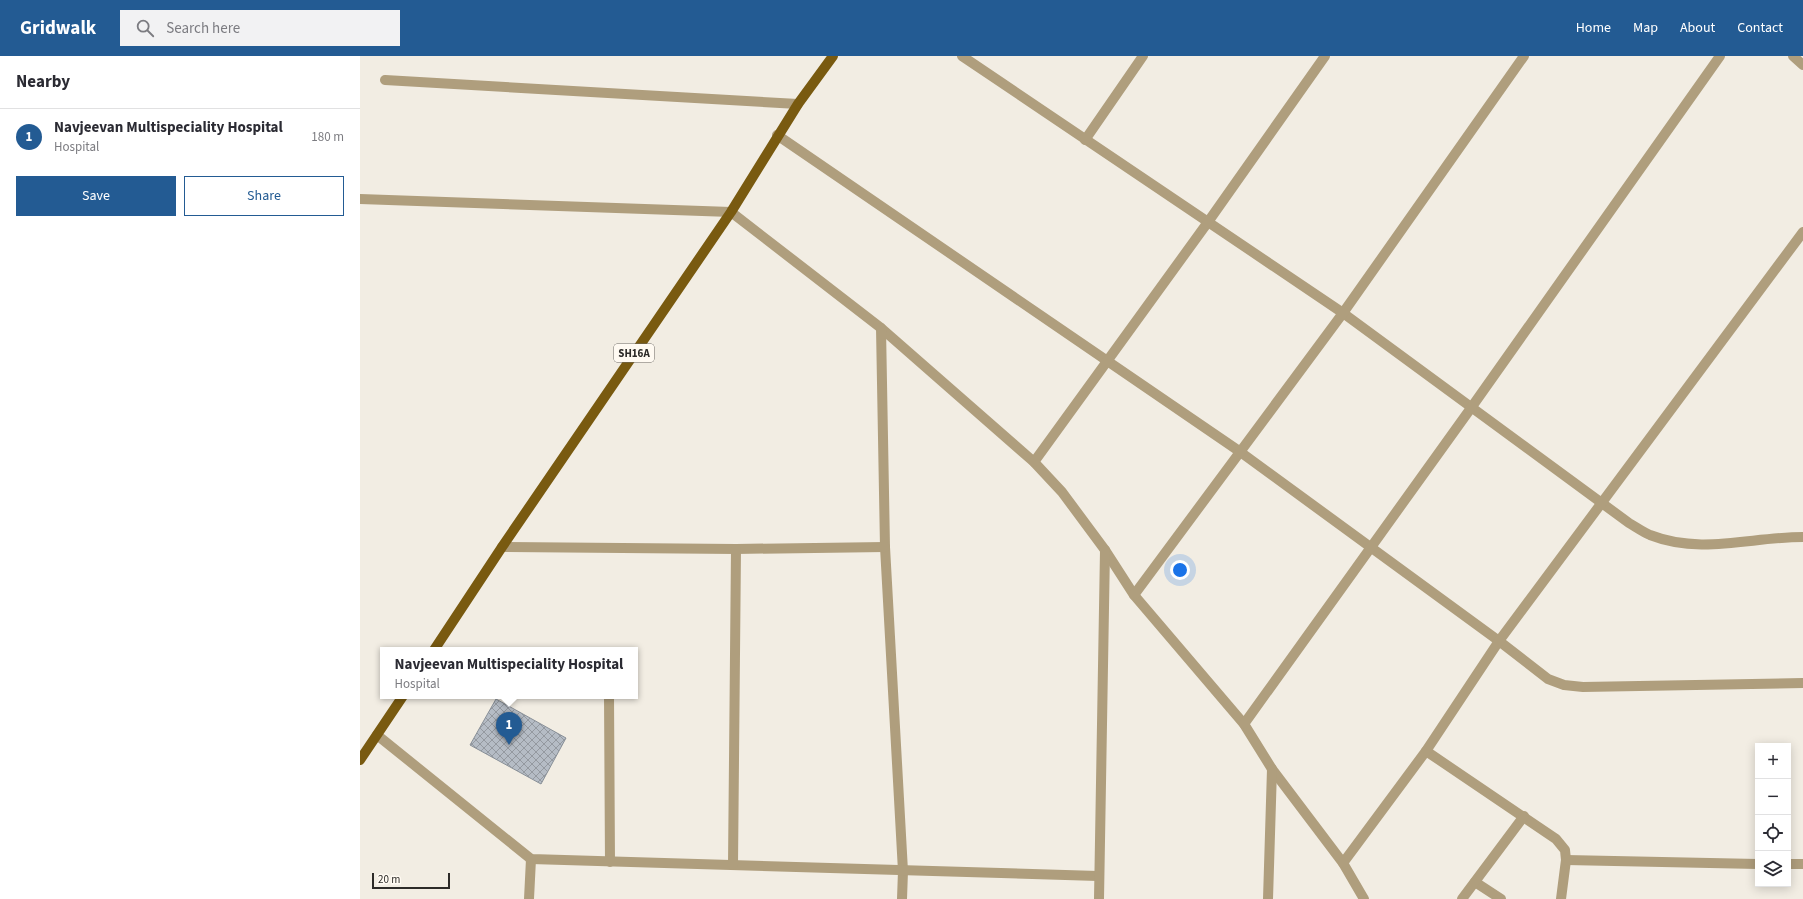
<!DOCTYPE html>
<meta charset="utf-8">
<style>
body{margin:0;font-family:"Source Sans 3",sans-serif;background:#f2f2f3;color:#2b2b33}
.controls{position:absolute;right:12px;bottom:12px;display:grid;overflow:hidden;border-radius:0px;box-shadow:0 2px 10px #0003}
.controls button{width:36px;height:36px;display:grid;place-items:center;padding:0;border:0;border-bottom:1px solid #e1e1e2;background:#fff;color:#2b2b33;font:20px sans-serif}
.scale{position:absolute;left:12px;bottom:10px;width:78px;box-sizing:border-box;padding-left:4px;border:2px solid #2d2b28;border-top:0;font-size:11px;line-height:14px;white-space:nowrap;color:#2d2b28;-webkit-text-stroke:3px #fffaf2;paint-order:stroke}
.you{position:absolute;left:820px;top:514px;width:14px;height:14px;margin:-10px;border:3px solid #fff;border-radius:50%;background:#1a73e8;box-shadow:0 0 0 6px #1a73e833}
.badge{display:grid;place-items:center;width:26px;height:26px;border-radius:50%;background:#235b93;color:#fff;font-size:13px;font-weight:700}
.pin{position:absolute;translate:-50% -33px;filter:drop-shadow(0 1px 2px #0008)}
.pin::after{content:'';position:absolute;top:21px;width:14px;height:12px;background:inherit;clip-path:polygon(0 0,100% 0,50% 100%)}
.popup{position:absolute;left:20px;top:591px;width:258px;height:52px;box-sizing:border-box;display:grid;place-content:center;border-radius:0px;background:#fff;filter:drop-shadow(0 1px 3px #0005);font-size:13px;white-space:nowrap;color:#7c7c81}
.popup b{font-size:15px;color:#2b2b33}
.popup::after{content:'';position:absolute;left:50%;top:100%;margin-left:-8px;border:8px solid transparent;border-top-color:#fff}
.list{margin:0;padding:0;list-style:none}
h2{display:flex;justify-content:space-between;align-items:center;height:52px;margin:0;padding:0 16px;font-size:17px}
h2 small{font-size:13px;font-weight:400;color:#7c7c81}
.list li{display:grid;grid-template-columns:26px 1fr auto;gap:12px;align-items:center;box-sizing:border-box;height:56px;padding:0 16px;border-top:1px solid #e1e1e2}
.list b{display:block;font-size:15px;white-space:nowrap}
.list p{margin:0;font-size:13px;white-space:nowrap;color:#7c7c81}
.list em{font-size:13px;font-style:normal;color:#7c7c81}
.actions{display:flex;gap:8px;padding:12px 16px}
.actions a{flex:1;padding:9px 0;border:1px solid #235b93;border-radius:0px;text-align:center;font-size:14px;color:#235b93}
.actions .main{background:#235b93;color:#fff}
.icon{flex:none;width:22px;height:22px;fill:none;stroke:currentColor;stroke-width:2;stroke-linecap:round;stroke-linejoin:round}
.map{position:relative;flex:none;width:1443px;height:843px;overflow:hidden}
header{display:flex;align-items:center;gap:24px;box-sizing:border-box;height:56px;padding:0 20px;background:#235b93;color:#fff}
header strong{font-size:19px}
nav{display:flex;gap:22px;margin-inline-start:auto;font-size:14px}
.search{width:280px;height:36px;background:#f2f2f3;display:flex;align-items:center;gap:10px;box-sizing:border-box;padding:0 14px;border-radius:0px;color:#7c7c81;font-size:15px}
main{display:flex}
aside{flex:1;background:#fff}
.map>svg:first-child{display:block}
.building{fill:url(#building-cross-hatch);stroke:#888f97}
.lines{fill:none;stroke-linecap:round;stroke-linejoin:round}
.minor{stroke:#af9e7d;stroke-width:10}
.major{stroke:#795a10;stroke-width:10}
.labels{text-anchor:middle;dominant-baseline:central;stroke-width:3;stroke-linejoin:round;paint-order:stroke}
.shield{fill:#fffaf2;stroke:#6c6965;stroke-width:1}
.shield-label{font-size:11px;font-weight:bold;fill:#2d2b28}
</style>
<header>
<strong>Gridwalk</strong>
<div class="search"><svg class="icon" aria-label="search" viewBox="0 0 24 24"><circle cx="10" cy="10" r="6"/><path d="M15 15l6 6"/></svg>Search here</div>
<nav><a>Home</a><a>Map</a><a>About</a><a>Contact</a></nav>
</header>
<main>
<aside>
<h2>Nearby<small></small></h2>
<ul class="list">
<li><span class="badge">1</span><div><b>Navjeevan Multispeciality Hospital</b><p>Hospital</p></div><em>180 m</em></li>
</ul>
<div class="actions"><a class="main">Save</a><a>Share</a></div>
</aside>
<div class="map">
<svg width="1443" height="843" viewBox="0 0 1443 843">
<defs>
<pattern id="building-cross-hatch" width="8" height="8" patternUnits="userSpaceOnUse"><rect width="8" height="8" fill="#b5bcc5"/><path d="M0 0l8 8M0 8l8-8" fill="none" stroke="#9499a0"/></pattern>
</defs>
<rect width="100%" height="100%" fill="#f2ede3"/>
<path class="building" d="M136 643 206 682 181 728 110 689Z"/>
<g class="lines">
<g class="minor">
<path d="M602 0 983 257 1269 467C1276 471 1283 476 1290 479 1341 499 1391 481 1443 481"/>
<path d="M1433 0 1443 9"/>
<path d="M25 24 438 48"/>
<path d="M417 79 879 395 1139 585 1188 623 1204 629 1223 631 1443 627"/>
<path d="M725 84 783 0"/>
<path d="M0 143 371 156 521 272 674 406 702 436 745 494 774 539 884 668 912 713 983 807 1004 843"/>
<path d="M521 272 525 491 543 815 542 843"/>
<path d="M674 406 848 166 965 0"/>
<path d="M142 491 376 493 525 491"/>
<path d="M774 539 983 257 1164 0"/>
<path d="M249 640 250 806"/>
<path d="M884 668 1111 352 1360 0"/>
<path d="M17 679 171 803 738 820"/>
<path d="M1066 695 1196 783 1205 794 1206 804 1201 843"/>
<path d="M1206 804 1398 808"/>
<path d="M983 807 1066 695 1139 585 1443 176"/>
<path d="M1428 808H1443"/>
<path d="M373 809 376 493"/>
<path d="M1115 826 1141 843"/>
<path d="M169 843 171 803"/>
<path d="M739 843 745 494"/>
<path d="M908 843 912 713"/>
<path d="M1102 843 1164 760"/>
</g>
<g class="major">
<path d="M74 594 142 491 371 156 438 48 473 0"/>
<path d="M0 704 43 640"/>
</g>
</g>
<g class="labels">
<rect class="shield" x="254" y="288" width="40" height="18" rx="3"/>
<g class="shield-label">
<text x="274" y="297">SH16A</text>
</g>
</g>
</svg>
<div class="controls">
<button>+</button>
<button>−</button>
<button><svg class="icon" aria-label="locate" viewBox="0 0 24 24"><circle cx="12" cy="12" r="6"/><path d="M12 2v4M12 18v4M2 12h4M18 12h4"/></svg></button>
<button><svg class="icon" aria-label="layers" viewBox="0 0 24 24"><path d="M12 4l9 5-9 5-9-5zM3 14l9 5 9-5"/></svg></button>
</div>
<div class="scale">20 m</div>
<div class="you"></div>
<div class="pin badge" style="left:149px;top:689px">1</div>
<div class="popup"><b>Navjeevan Multispeciality Hospital</b>Hospital</div>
</div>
</main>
